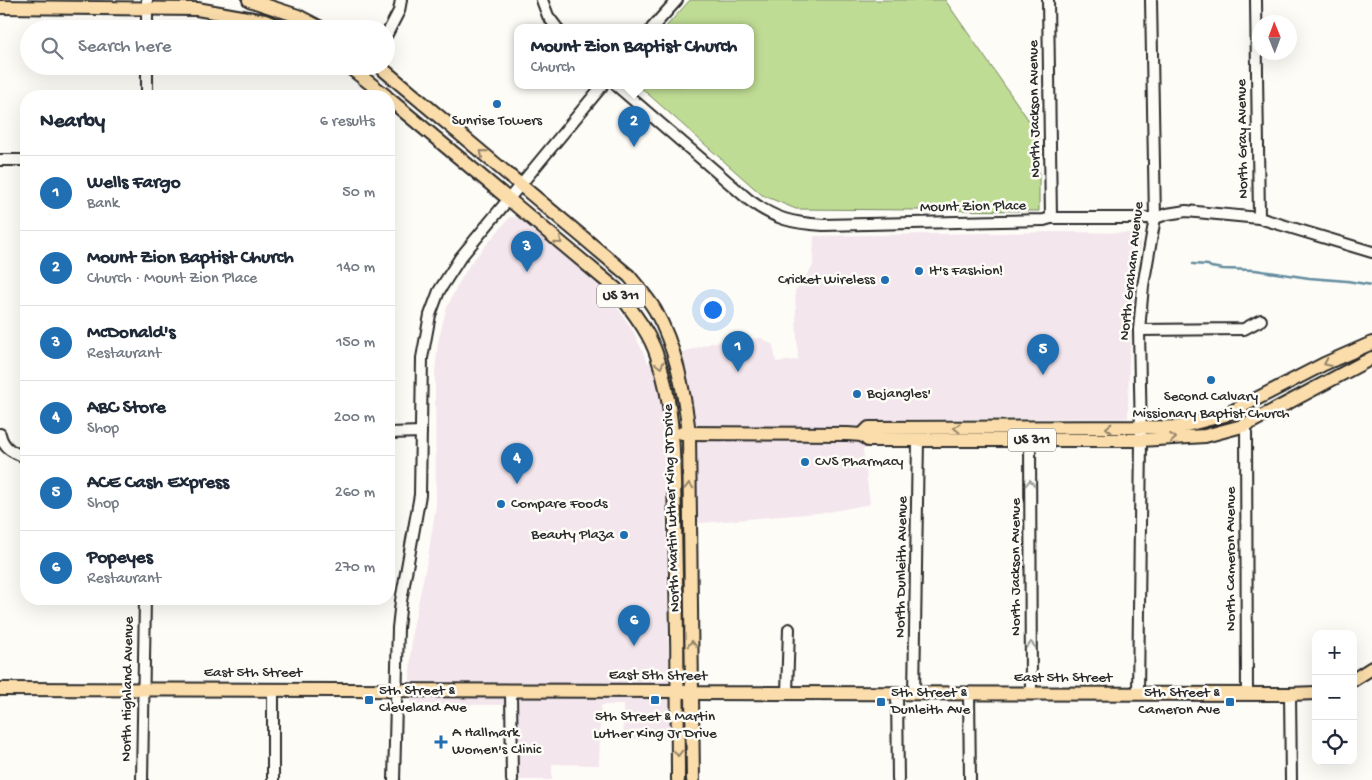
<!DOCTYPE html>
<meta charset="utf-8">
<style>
body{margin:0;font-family:"Gochi Hand",sans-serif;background:#f6f6f7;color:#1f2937}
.controls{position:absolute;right:15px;bottom:15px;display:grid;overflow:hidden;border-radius:10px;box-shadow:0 5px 20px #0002}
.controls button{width:45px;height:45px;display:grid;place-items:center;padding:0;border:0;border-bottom:1px solid #e0e1e3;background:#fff;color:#1f2937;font:25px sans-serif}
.compass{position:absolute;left:1252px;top:15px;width:45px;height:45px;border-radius:50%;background:#fff;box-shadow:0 5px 20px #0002;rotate:359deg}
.you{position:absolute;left:712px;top:309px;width:18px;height:18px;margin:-12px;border:4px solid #fff;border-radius:50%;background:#1a73e8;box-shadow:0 0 0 8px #1a73e833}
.badge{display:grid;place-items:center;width:32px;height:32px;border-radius:50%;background:#1f6fb2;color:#fff;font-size:16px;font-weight:700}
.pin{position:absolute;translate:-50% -41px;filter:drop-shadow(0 1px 2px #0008)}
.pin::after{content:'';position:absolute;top:26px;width:18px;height:15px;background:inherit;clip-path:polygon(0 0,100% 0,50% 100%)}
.popup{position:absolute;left:514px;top:24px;width:240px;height:65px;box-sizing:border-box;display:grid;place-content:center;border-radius:10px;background:#fff;filter:drop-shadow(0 1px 4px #0005);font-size:16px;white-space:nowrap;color:#747a83}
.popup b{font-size:19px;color:#1f2937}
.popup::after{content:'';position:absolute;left:50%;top:100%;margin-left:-10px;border:10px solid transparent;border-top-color:#fff}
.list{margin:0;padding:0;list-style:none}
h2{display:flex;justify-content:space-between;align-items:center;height:65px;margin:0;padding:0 20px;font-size:21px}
h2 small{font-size:16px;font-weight:400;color:#747a83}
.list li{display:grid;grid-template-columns:32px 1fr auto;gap:15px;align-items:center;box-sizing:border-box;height:75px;padding:0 20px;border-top:1px solid #e0e1e3}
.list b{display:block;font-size:19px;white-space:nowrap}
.list p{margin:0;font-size:16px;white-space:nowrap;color:#747a83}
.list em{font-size:16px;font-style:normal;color:#747a83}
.icon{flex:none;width:28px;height:28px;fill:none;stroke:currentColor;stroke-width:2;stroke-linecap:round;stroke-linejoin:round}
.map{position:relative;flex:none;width:1372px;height:780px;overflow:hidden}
.search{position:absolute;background:#fff;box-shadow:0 5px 20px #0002;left:20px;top:20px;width:375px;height:55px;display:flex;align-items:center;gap:12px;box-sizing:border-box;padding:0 18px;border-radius:28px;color:#747a83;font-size:19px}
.panel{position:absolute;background:#fff;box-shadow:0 5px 20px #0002;left:20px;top:90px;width:375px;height:515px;border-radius:20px}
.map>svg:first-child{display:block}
.built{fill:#f3e6ed}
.green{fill:#bfdc94;stroke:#758460}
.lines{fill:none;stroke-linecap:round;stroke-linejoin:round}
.stream{stroke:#638c9e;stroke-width:2.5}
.minor-casing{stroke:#2b2b2b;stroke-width:14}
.major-casing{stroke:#2b2b2b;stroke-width:16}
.minor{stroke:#fdfcf7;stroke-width:10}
.major{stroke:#fbddab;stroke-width:12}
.oneway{stroke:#93846b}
.oneway2{stroke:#9e9e9b}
.poi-dot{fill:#1f6fb2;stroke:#fdfcf7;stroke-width:2}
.labels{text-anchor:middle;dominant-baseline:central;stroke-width:5;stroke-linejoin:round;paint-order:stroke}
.shield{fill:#fdfcf7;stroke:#6a6a68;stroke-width:1}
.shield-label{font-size:14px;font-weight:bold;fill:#2b2b2b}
.street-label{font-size:15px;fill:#2b2b2b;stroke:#fdfcf7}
.poi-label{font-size:15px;fill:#2b2b2b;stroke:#fdfcf7;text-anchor:start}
</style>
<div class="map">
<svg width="1372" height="780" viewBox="0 0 1372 780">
<rect width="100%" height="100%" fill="#fdfcf7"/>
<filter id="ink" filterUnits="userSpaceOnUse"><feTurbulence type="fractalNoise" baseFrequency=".02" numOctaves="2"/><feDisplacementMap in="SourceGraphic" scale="10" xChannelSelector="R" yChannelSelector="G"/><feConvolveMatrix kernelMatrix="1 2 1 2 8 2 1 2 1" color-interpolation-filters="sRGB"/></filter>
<g filter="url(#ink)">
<path class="built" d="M510 217 519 218 603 289 615 304 633 331 648 363 715 342 761 338 773 345 776 362 798 360 795 291 813 266 814 236 1058 232 1141 233 1129 358 1128 418 909 419 863 450 870 504 828 512 702 523 666 515 670 738 623 739V705H601L599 765 552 764V780H505L504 705 411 704 410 675 412 632 428 557 436 505 435 373 438 342 446 310 456 288 470 264Z"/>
<path class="green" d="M690 0H945L1039 135V211L796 209 762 195 639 86H750V28H665Z"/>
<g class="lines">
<path class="stream" d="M1193 264 1208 265 1211 267 1223 269 1255 270 1309 278 1347 281 1372 285"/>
<defs>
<g id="minor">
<path d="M147 0V29"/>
<path d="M542 0 548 16 557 28"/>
<path d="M1048 0 1051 218"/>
<path d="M1256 0 1259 218"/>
<path d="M652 28 677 0"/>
<path d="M386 36 399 11 401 0"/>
<path d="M617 86 749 200C775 219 791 223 823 225L1044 220 1051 218H1155L1167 214 1186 211 1259 218 1372 252"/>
<path d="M147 96V66"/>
<path d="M0 160H26"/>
<path d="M1139 330 1244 329 1261 320"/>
<path d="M1246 425 1247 694"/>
<path d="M389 433 421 432"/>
<path d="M0 434C3 448 13 453 26 457"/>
<path d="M1030 440 1031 694"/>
<path d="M511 691 512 780"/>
<path d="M787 693 789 629"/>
<path d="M897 694 898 780"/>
<path d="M914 694 918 440"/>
<path d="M969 694 970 780"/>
<path d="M1138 694 1141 440 1139 330 1143 286 1155 218 1151 0"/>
<path d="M1290 694 1291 780"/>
<path d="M142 780 145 599"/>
<path d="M273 780V690"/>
<path d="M394 780 398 628 401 601 420 495 422 358 430 315 439 291 460 258 602 86"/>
</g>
<g id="major">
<path d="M249 0 298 16 323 29"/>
<path d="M0 7 197 9 265 21 284 29"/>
<path d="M348 66 386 96"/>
<path d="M379 66 629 276C638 287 648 298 655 310 676 347 684 391 689 433L693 780"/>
<path d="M389 99 616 289C631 310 649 331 657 356 676 409 673 466 675 522 677 608 678 694 678 780"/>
<path d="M682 433 847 434 862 435 868 440H1141L1205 436 1246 425 1372 358"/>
<path d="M862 435 869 428 1179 427 1225 415 1324 364 1372 343"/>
<path d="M1353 680 1372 668"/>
<path d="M0 689 678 691 693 693 1290 694 1316 693"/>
</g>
</defs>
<use href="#minor" class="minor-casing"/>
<use href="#major" class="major-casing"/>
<use href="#minor" class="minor"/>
<use href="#major" class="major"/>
</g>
<defs><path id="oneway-chevron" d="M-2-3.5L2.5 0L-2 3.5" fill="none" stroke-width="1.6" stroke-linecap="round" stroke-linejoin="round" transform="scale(1.25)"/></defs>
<g class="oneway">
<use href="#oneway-chevron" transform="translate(483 153) rotate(-140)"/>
<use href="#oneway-chevron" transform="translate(559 241) rotate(40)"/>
<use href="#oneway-chevron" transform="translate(1327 363) rotate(155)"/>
<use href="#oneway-chevron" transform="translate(660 365) rotate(75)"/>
<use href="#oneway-chevron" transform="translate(957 428) rotate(-179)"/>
<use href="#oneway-chevron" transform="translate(1109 428) rotate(-180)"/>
<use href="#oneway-chevron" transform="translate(1173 438) rotate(-4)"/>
<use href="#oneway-chevron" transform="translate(689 486) rotate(-91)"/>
<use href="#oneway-chevron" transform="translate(692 644) rotate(-90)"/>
<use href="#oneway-chevron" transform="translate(678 753) rotate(90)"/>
</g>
<g class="oneway2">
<use href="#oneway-chevron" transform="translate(1030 483) rotate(-90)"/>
<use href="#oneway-chevron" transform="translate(1031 645) rotate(-90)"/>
</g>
</g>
<g class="poi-dot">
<circle cx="497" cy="104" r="5"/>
<circle cx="919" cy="271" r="5"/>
<circle cx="885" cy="280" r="5"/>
<circle cx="1211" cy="380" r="5"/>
<circle cx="857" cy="394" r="5"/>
<circle cx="805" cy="462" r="5"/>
<circle cx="501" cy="504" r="5"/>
<circle cx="624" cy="535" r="5"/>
<rect x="364" y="695" width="10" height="10" rx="2.5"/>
<rect x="650" y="695" width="10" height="10" rx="2.5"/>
<rect x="876" y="697" width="10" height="10" rx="2.5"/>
<rect x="1225" y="697" width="10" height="10" rx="2.5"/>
<path d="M438.5 734.5h5v5h5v5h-5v5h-5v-5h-5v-5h5z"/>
</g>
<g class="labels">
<g class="shield">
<rect x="597" y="284.5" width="48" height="23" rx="4"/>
<rect x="1008" y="428.5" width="48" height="23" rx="4"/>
</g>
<g class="shield-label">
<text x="621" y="296">US 311</text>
<text x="1032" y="440">US 311</text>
</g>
<g class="street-label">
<text transform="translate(1035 109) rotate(-91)">North Jackson Avenue</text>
<text transform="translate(1243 139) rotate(-91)">North Gray Avenue</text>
<text transform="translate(973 207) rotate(-1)">Mount Zion Place</text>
<text transform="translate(1132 271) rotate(-84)">North Graham Avenue</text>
<text transform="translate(672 508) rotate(-92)">North Martin Luther King Jr Drive</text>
<text transform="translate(1231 559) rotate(-90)">North Cameron Avenue</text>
<text transform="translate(902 567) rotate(-89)">North Dunleith Avenue</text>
<text transform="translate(1016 567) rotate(-90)">North Jackson Avenue</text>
<text x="253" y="673">East 5th Street</text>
<text transform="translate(658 676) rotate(1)">East 5th Street</text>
<text x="1063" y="678">East 5th Street</text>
<text transform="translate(128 689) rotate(-89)">North Highland Avenue</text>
</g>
<g class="poi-label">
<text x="497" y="121" text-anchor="middle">Sunrise Towers</text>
<text x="929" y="271">It's Fashion!</text>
<text x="875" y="280" text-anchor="end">Cricket Wireless</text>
<text x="867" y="394">Bojangles'</text>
<text x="1211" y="397" text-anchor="middle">Second Calvary<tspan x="1211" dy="17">Missionary Baptist Church</tspan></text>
<text x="815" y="462">CVS Pharmacy</text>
<text x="511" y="504">Compare Foods</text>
<text x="614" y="535" text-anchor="end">Beauty Plaza</text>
<text x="379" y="691">5th Street &amp;<tspan x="379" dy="17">Cleveland Ave</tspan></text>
<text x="891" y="693">5th Street &amp;<tspan x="891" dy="17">Dunleith Ave</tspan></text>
<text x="1220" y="693" text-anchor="end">5th Street &amp;<tspan x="1220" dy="17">Cameron Ave</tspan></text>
<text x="655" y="717" text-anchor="middle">5th Street &amp; Martin<tspan x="655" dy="17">Luther King Jr Drive</tspan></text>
<text x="452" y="733">A Hallmark<tspan x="452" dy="17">Women's Clinic</tspan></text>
</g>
</g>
</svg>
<div class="controls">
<button>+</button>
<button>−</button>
<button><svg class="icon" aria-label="locate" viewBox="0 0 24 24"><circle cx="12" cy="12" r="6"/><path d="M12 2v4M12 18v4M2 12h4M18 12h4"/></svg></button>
</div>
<svg class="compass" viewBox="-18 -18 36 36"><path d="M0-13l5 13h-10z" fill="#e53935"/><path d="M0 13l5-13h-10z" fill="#747a83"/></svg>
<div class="you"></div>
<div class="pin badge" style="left:738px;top:372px">1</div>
<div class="pin badge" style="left:634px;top:147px">2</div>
<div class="popup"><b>Mount Zion Baptist Church</b>Church</div>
<div class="pin badge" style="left:527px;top:272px">3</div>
<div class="pin badge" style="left:517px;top:484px">4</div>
<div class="pin badge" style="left:1043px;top:375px">5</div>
<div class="pin badge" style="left:634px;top:646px">6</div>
<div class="search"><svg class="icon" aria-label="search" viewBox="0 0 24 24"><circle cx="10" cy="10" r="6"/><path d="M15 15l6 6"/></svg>Search here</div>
<section class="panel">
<h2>Nearby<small>6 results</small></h2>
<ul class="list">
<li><span class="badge">1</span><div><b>Wells Fargo</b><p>Bank</p></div><em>50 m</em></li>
<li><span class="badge">2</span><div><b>Mount Zion Baptist Church</b><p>Church · Mount Zion Place</p></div><em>140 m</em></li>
<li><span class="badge">3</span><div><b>McDonald's</b><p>Restaurant</p></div><em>150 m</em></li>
<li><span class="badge">4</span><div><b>ABC Store</b><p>Shop</p></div><em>200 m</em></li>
<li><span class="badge">5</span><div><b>ACE Cash Express</b><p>Shop</p></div><em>260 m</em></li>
<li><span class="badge">6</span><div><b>Popeyes</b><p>Restaurant</p></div><em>270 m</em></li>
</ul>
</section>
</div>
